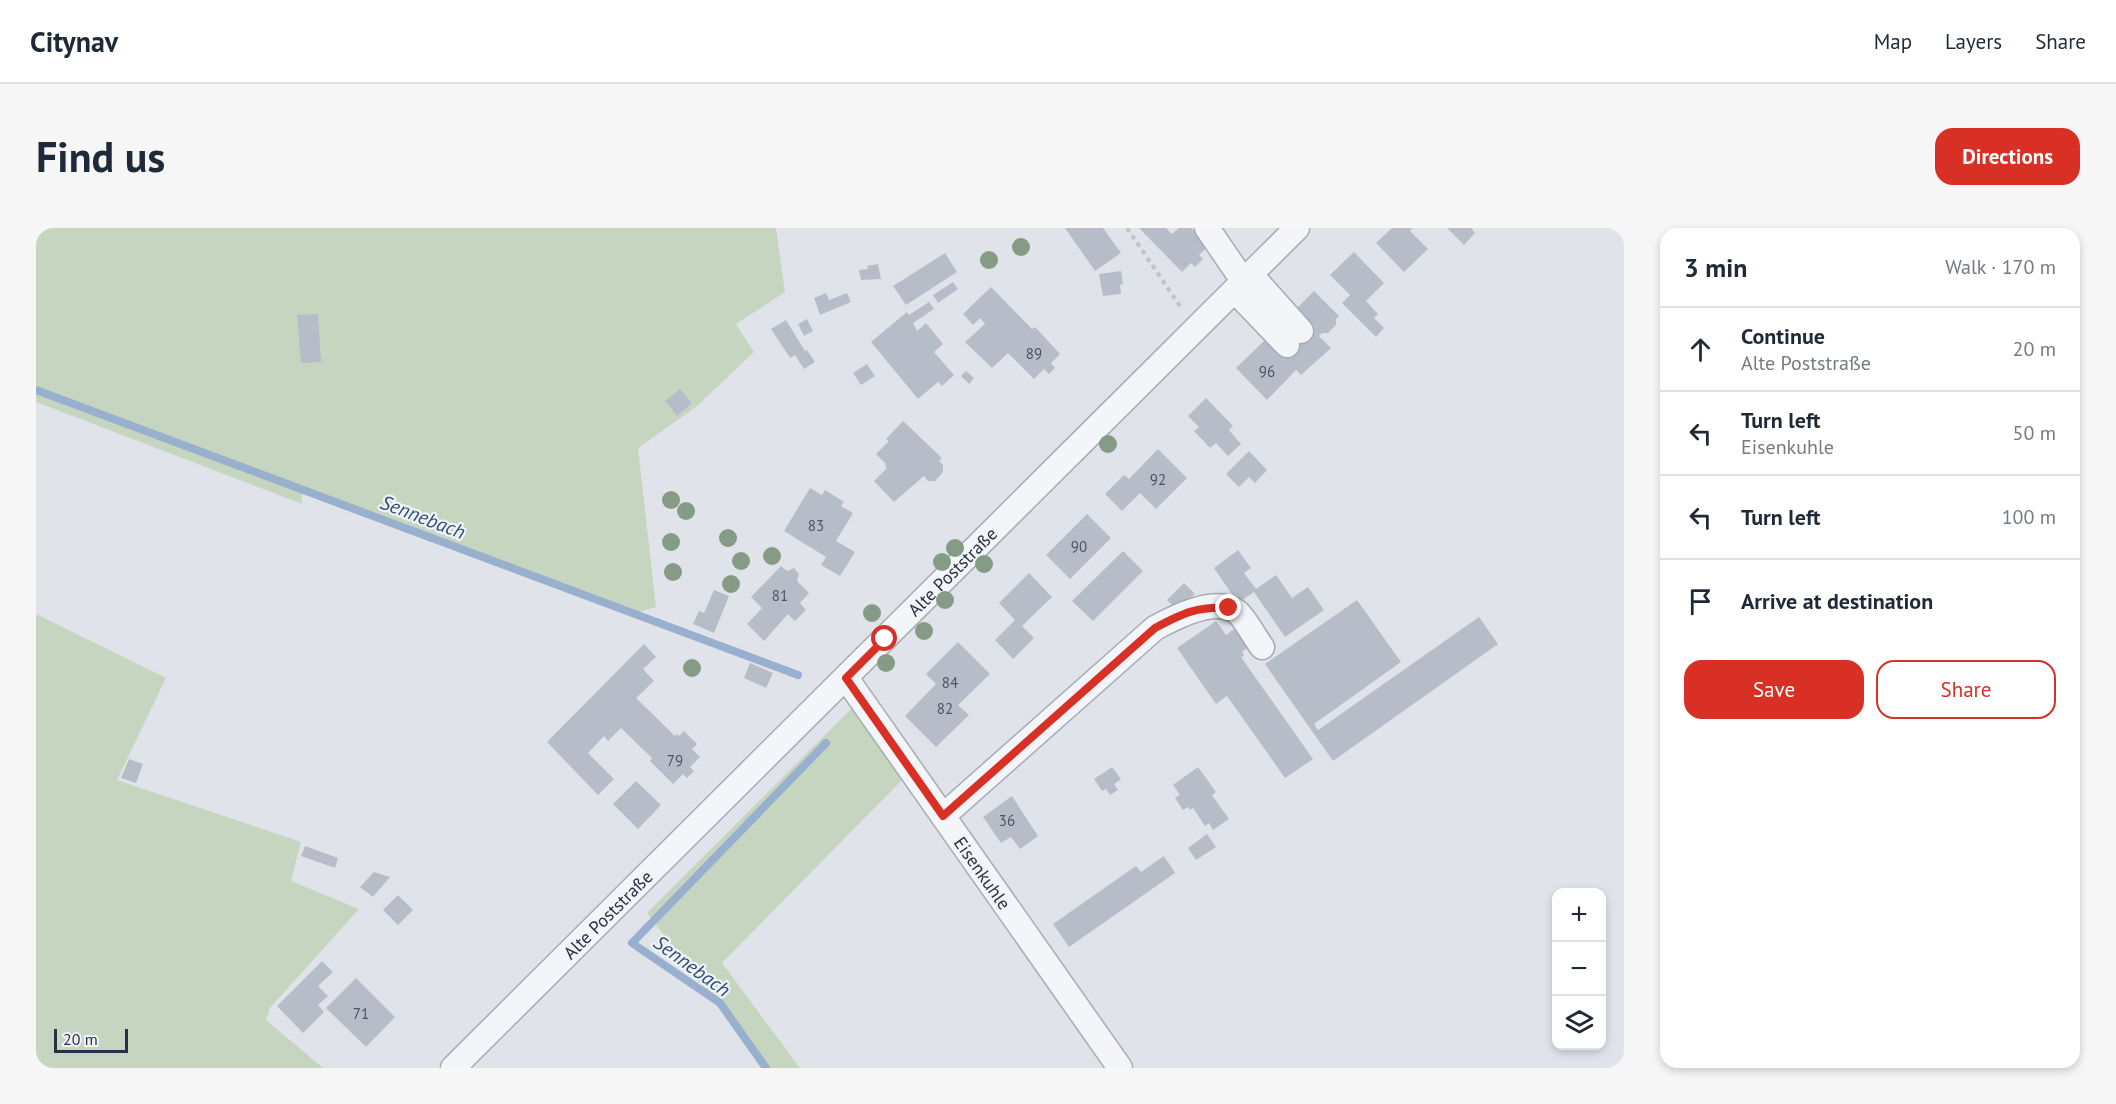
<!DOCTYPE html>
<meta charset="utf-8">
<style>
body{margin:0;font-family:"PT Sans",sans-serif;background:#f6f6f7;color:#1f2937}
.controls{position:absolute;right:18px;bottom:18px;display:grid;overflow:hidden;border-radius:12px;box-shadow:0 3px 9px #0003}
.controls button{width:54px;height:54px;display:grid;place-items:center;padding:0;border:0;border-bottom:2px solid #e0e1e3;background:#fff;color:#1f2937;font:30px sans-serif}
.scale{position:absolute;left:18px;bottom:15px;width:74px;box-sizing:border-box;padding-left:6px;border:3px solid #273143;border-top:0;font-size:16px;line-height:21px;white-space:nowrap;color:#273143;-webkit-text-stroke:4px #f0f3f7;paint-order:stroke}
.stop{position:absolute;width:18px;height:18px;margin:-14px;border:4px solid #d93025;border-radius:50%;background:#fff}
.stop.end{background:#d93025;border-color:#fff;box-shadow:0 2px 6px #0008}
.list{margin:0;padding:0;list-style:none}
h2{display:flex;justify-content:space-between;align-items:center;height:78px;margin:0;padding:0 24px;font-size:26px}
h2 small{font-size:20px;font-weight:400;color:#747a83}
.list li{display:grid;grid-template-columns:39px 1fr auto;gap:18px;align-items:center;box-sizing:border-box;height:84px;padding:0 24px;border-top:2px solid #e0e1e3}
.list b{display:block;font-size:22px;white-space:nowrap}
.list p{margin:0;font-size:20px;white-space:nowrap;color:#747a83}
.list em{font-size:20px;font-style:normal;color:#747a83}
.actions{display:flex;gap:12px;padding:18px 24px}
.actions a{flex:1;padding:14px 0;border:2px solid #d93025;border-radius:18px;text-align:center;font-size:21px;color:#d93025}
.actions .main{background:#d93025;color:#fff}
.icon{flex:none;width:33px;height:33px;fill:none;stroke:currentColor;stroke-width:2;stroke-linecap:round;stroke-linejoin:round}
.map{position:relative;flex:none;width:1588px;height:840px;overflow:hidden;border-radius:18px}
header{display:flex;align-items:center;gap:36px;box-sizing:border-box;height:84px;padding:0 30px;background:#fff;border-bottom:2px solid #e0e1e3}
header strong{font-size:28px}
nav{display:flex;gap:33px;margin-inline-start:auto;font-size:21px}
.intro{display:flex;align-items:center;justify-content:space-between;box-sizing:border-box;height:144px;padding:0 36px}
h1{margin:0;font-size:42px}
.button{padding:15px 27px;border-radius:18px;background:#d93025;color:#fff;font-size:21px;font-weight:700}
main{display:flex;gap:36px;padding:0 36px}
aside{flex:1;background:#fff;border-radius:18px;box-shadow:0 3px 9px #0003}
.map>svg:first-child{display:block}
.green{fill:#c5d5c0}
.lines{fill:none;stroke-linecap:round;stroke-linejoin:round}
.stream{stroke:#98b0cd;stroke-width:8}
.building{fill:#b7bdc8}
.minor-casing{stroke:#a5abb5;stroke-width:27}
.path{stroke:#bec2c9;stroke-width:4;stroke-dasharray:4.5 4.5;stroke-linecap:butt}
.minor{stroke:#f3f5f8;stroke-width:24}
.tree{fill:#859b85}
.route{stroke:#d93025;stroke-width:8}
.labels{text-anchor:middle;dominant-baseline:central;stroke-width:4.5;stroke-linejoin:round;paint-order:stroke}
.number-label{font-size:15px;fill:#4b5464}
.street-label{font-size:18px;fill:#273143;stroke:#f0f3f7}
.water-label{font-size:20px;font-style:italic;fill:#2e4e7a;stroke:#f0f3f7}
</style>
<header>
<strong>Citynav</strong>
<nav><a>Map</a><a>Layers</a><a>Share</a></nav>
</header>
<div class="intro"><h1>Find us</h1><a class="button">Directions</a></div>
<main>
<div class="map">
<svg width="1588" height="840" viewBox="0 0 1588 840">
<rect width="100%" height="100%" fill="#e0e4ea"/>
<g class="green">
<path d="M0 0H740L749 64 700 96 718 124 660 179 602 220 620 379 600 385 266 259V276L0 174Z"/>
<path d="M0 386 130 450 81 552 265 614 255 653 323 681 234 780 230 792 287 840H0Z"/>
<path d="M816 480 866 552 686 735 764 840H728L611 685Z"/>
</g>
<g class="lines">
<g class="stream">
<path d="M0 162 762 447"/>
<path d="M730 840 684 775 596 715 790 515"/>
</g>
</g>
<g class="building">
<path d="M1029 0H1067L1085 25 1059 43Z"/>
<path d="M1103 0H1130L1136 6 1143 0H1155L1173 18 1163 27 1167 31 1159 39 1155 35 1146 44Z"/>
<path d="M1356 0H1377L1374 3 1392 21 1368 44 1340 15Z"/>
<path d="M1411 0H1435L1439 5 1428 17Z"/>
<path d="M1318 24 1348 55 1330 73 1342 86 1338 90 1348 100 1340 109 1306 75 1314 67 1294 47Z"/>
<path d="M909 25 921 44 870 77 857 58Z"/>
<path d="M842 36 845 51 825 52 823 42 832 41 831 38Z"/>
<path d="M1085 43 1087 56 1084 57 1085 66 1067 68 1063 46Z"/>
<path d="M917 54 922 61 902 75 897 67Z"/>
<path d="M955 59 996 101 999 99 1024 126 1015 135 1019 140 1013 146 1008 141 998 151 972 125 956 140 929 114 949 96 944 90 937 97 927 86Z"/>
<path d="M1278 63 1303 88 1300 91V97L1292 105H1286L1283 108 1295 120 1265 147 1260 142 1231 172 1200 140 1231 110 1249 129 1277 102 1258 83Z"/>
<path d="M790 65 793 72 811 65 815 74 784 87 778 70Z"/>
<path d="M893 74 898 81 877 95 881 103 890 95 907 116 898 124 918 147 906 158 902 154 882 171 835 114 871 84 873 87Z"/>
<path d="M282 86 285 134 265 135 261 87Z"/>
<path d="M771 91 777 103 768 108 762 96Z"/>
<path d="M750 92 769 123 771 122 779 134 768 141 759 127 754 130 735 101Z"/>
<path d="M831 136 839 148 825 157 817 145Z"/>
<path d="M930 143 938 150 933 156 925 148Z"/>
<path d="M644 161 656 175 641 188 629 173Z"/>
<path d="M1170 170 1197 198 1193 202 1205 216 1192 228 1180 215 1174 220 1158 203 1163 199 1152 188Z"/>
<path d="M867 193 906 230 903 233 907 237V244L899 253H892L888 248 858 274 838 253 851 240 849 238 850 236 840 226 853 213 850 211Z"/>
<path d="M1122 221 1151 250 1120 281 1104 265 1086 283 1069 266 1088 247 1093 251Z"/>
<path d="M1213 223 1231 242 1219 255 1213 249 1203 259 1190 246Z"/>
<path d="M774 260 786 267 789 262 808 274 805 278 817 285 800 313 819 324 804 348 785 337 790 329 748 303Z"/>
<path d="M1051 286 1075 310 1034 351 1010 327Z"/>
<path d="M1202 322 1215 340 1208 345 1220 361 1240 347 1256 370 1272 359 1288 382 1249 409 1218 364 1202 375 1178 340Z"/>
<path d="M1087 323 1107 343 1057 393 1036 373Z"/>
<path d="M745 338 751 343 758 340 763 346 761 353 773 365 764 375 770 382 759 393 752 386 728 413 711 396 726 380 715 369Z"/>
<path d="M993 345 1016 369 986 398 998 410 977 431 959 412 979 392 963 375Z"/>
<path d="M1148 355 1159 366 1141 382 1131 372Z"/>
<path d="M678 362 693 368 678 405 657 396 663 383 668 385Z"/>
<path d="M1321 372 1365 434 1278 496 1282 502 1443 389 1462 416 1297 533 1229 436Z"/>
<path d="M1180 393 1190 407 1201 399 1214 418 1206 424 1208 428 1205 429 1277 531 1249 550 1191 468 1180 476 1141 420Z"/>
<path d="M922 414 954 446 922 477 933 487 900 519 869 488 900 456 890 446Z"/>
<path d="M608 416 620 429 607 441 618 453 600 470 639 508 641 506 643 508 648 503 661 516 656 521 664 529 654 539 658 543 651 550 647 546 637 556 614 533 616 530 585 500 572 513 568 508 552 525 578 551 562 567 511 514Z"/>
<path d="M714 435 737 445 730 460 708 450Z"/>
<path d="M93 531 107 536 100 555 85 550Z"/>
<path d="M1076 539 1085 551 1078 556 1082 562 1074 567 1070 561 1066 563 1058 551Z"/>
<path d="M1162 539 1180 564 1176 567 1193 591 1177 602 1173 595 1169 598 1157 580 1154 582 1152 579 1147 582 1139 570 1144 567 1137 557Z"/>
<path d="M600 553 625 577 602 601 577 576Z"/>
<path d="M976 568 1002 608 984 621 975 609 965 615 947 589Z"/>
<path d="M1171 606 1180 619 1160 632 1152 620Z"/>
<path d="M269 618 302 630 299 640 265 628Z"/>
<path d="M1128 628 1139 645 1033 719 1017 696 1100 638 1105 644Z"/>
<path d="M338 644 354 649 337 669 324 659Z"/>
<path d="M362 667 377 682 362 697 347 682Z"/>
<path d="M286 733 297 744 282 758 292 768 282 777 288 784 267 805 241 778Z"/>
<path d="M320 750 359 789 330 819 290 780Z"/>
</g>
<g class="lines">
<defs>
<g id="minor">
<path d="M1171 0 1208 54"/>
<path d="M1214 46 1265 103"/>
<path d="M1199 63 1251 117"/>
<path id="s1" d="M810 450 1084 840"/>
<path d="M907 588 1119 400C1139 389 1180 368 1201 384 1209 390 1219 410 1226 419"/>
<path id="s2" d="M417 840 1261 0"/>
</g>
</defs>
<use href="#minor" class="minor-casing"/>
<path class="path" d="M1091 0 1146 81"/>
<use href="#minor" class="minor"/>
</g>
<g class="tree">
<circle cx="985" cy="19" r="9"/>
<circle cx="953" cy="32" r="9"/>
<circle cx="1072" cy="216" r="9"/>
<circle cx="635" cy="272" r="9"/>
<circle cx="650" cy="283" r="9"/>
<circle cx="692" cy="310" r="9"/>
<circle cx="635" cy="314" r="9"/>
<circle cx="919" cy="320" r="9"/>
<circle cx="736" cy="328" r="9"/>
<circle cx="705" cy="333" r="9"/>
<circle cx="906" cy="334" r="9"/>
<circle cx="948" cy="336" r="9"/>
<circle cx="637" cy="344" r="9"/>
<circle cx="695" cy="356" r="9"/>
<circle cx="909" cy="372" r="9"/>
<circle cx="836" cy="385" r="9"/>
<circle cx="888" cy="403" r="9"/>
<circle cx="850" cy="435" r="9"/>
<circle cx="656" cy="440" r="9"/>
</g>
<g class="lines">
<path class="route" d="M849 411 810 450 907 588 1119 400C1147 385 1162 378 1193 380"/>
</g>
<g class="labels">
<g class="number-label">
<text x="998" y="125">89</text>
<text x="1231" y="143">96</text>
<text x="1122" y="251">92</text>
<text x="780" y="297">83</text>
<text x="1043" y="318">90</text>
<text x="744" y="367">81</text>
<text x="914" y="454">84</text>
<text x="909" y="480">82</text>
<text x="639" y="532">79</text>
<text x="971" y="592">36</text>
<text x="325" y="785">71</text>
</g>
<g class="street-label">
<text stroke="none"><textPath href="#s2" startOffset="704">Alte Poststraße</textPath></text>
<text stroke="none"><textPath href="#s1" startOffset="238">Eisenkuhle</textPath></text>
<text stroke="none"><textPath href="#s2" startOffset="218">Alte Poststraße</textPath></text>
</g>
<g class="water-label">
<text transform="translate(387 289) rotate(21)">Sennebach</text>
<text transform="translate(656 738) rotate(36)">Sennebach</text>
</g>
</g>
</svg>
<div class="controls">
<button>+</button>
<button>−</button>
<button><svg class="icon" aria-label="layers" viewBox="0 0 24 24"><path d="M12 4l9 5-9 5-9-5zM3 14l9 5 9-5"/></svg></button>
</div>
<div class="scale">20 m</div>
<div class="stop" style="left:849px;top:411px"></div>
<div class="stop end" style="left:1193px;top:380px"></div>
</div>
<aside>
<h2>3 min<small>Walk · 170 m</small></h2>
<ul class="list">
<li><svg class="icon" aria-label="ahead" viewBox="0 0 24 24"><path d="M12 20V5M6 11l6-6 6 6"/></svg><div><b>Continue</b><p>Alte Poststraße</p></div><em>20 m</em></li>
<li><svg class="icon" aria-label="left" viewBox="0 0 24 24"><path d="M17 20v-9H6M10 6l-5 5 5 5"/></svg><div><b>Turn left</b><p>Eisenkuhle</p></div><em>50 m</em></li>
<li><svg class="icon" aria-label="left" viewBox="0 0 24 24"><path d="M17 20v-9H6M10 6l-5 5 5 5"/></svg><div><b>Turn left</b></div><em>100 m</em></li>
<li><svg class="icon" aria-label="arrive" viewBox="0 0 24 24"><path d="M6 21V4h12l-3 4 3 4H6"/></svg><div><b>Arrive at destination</b></div></li>
</ul>
<div class="actions"><a class="main">Save</a><a>Share</a></div>
</aside>
</main>
